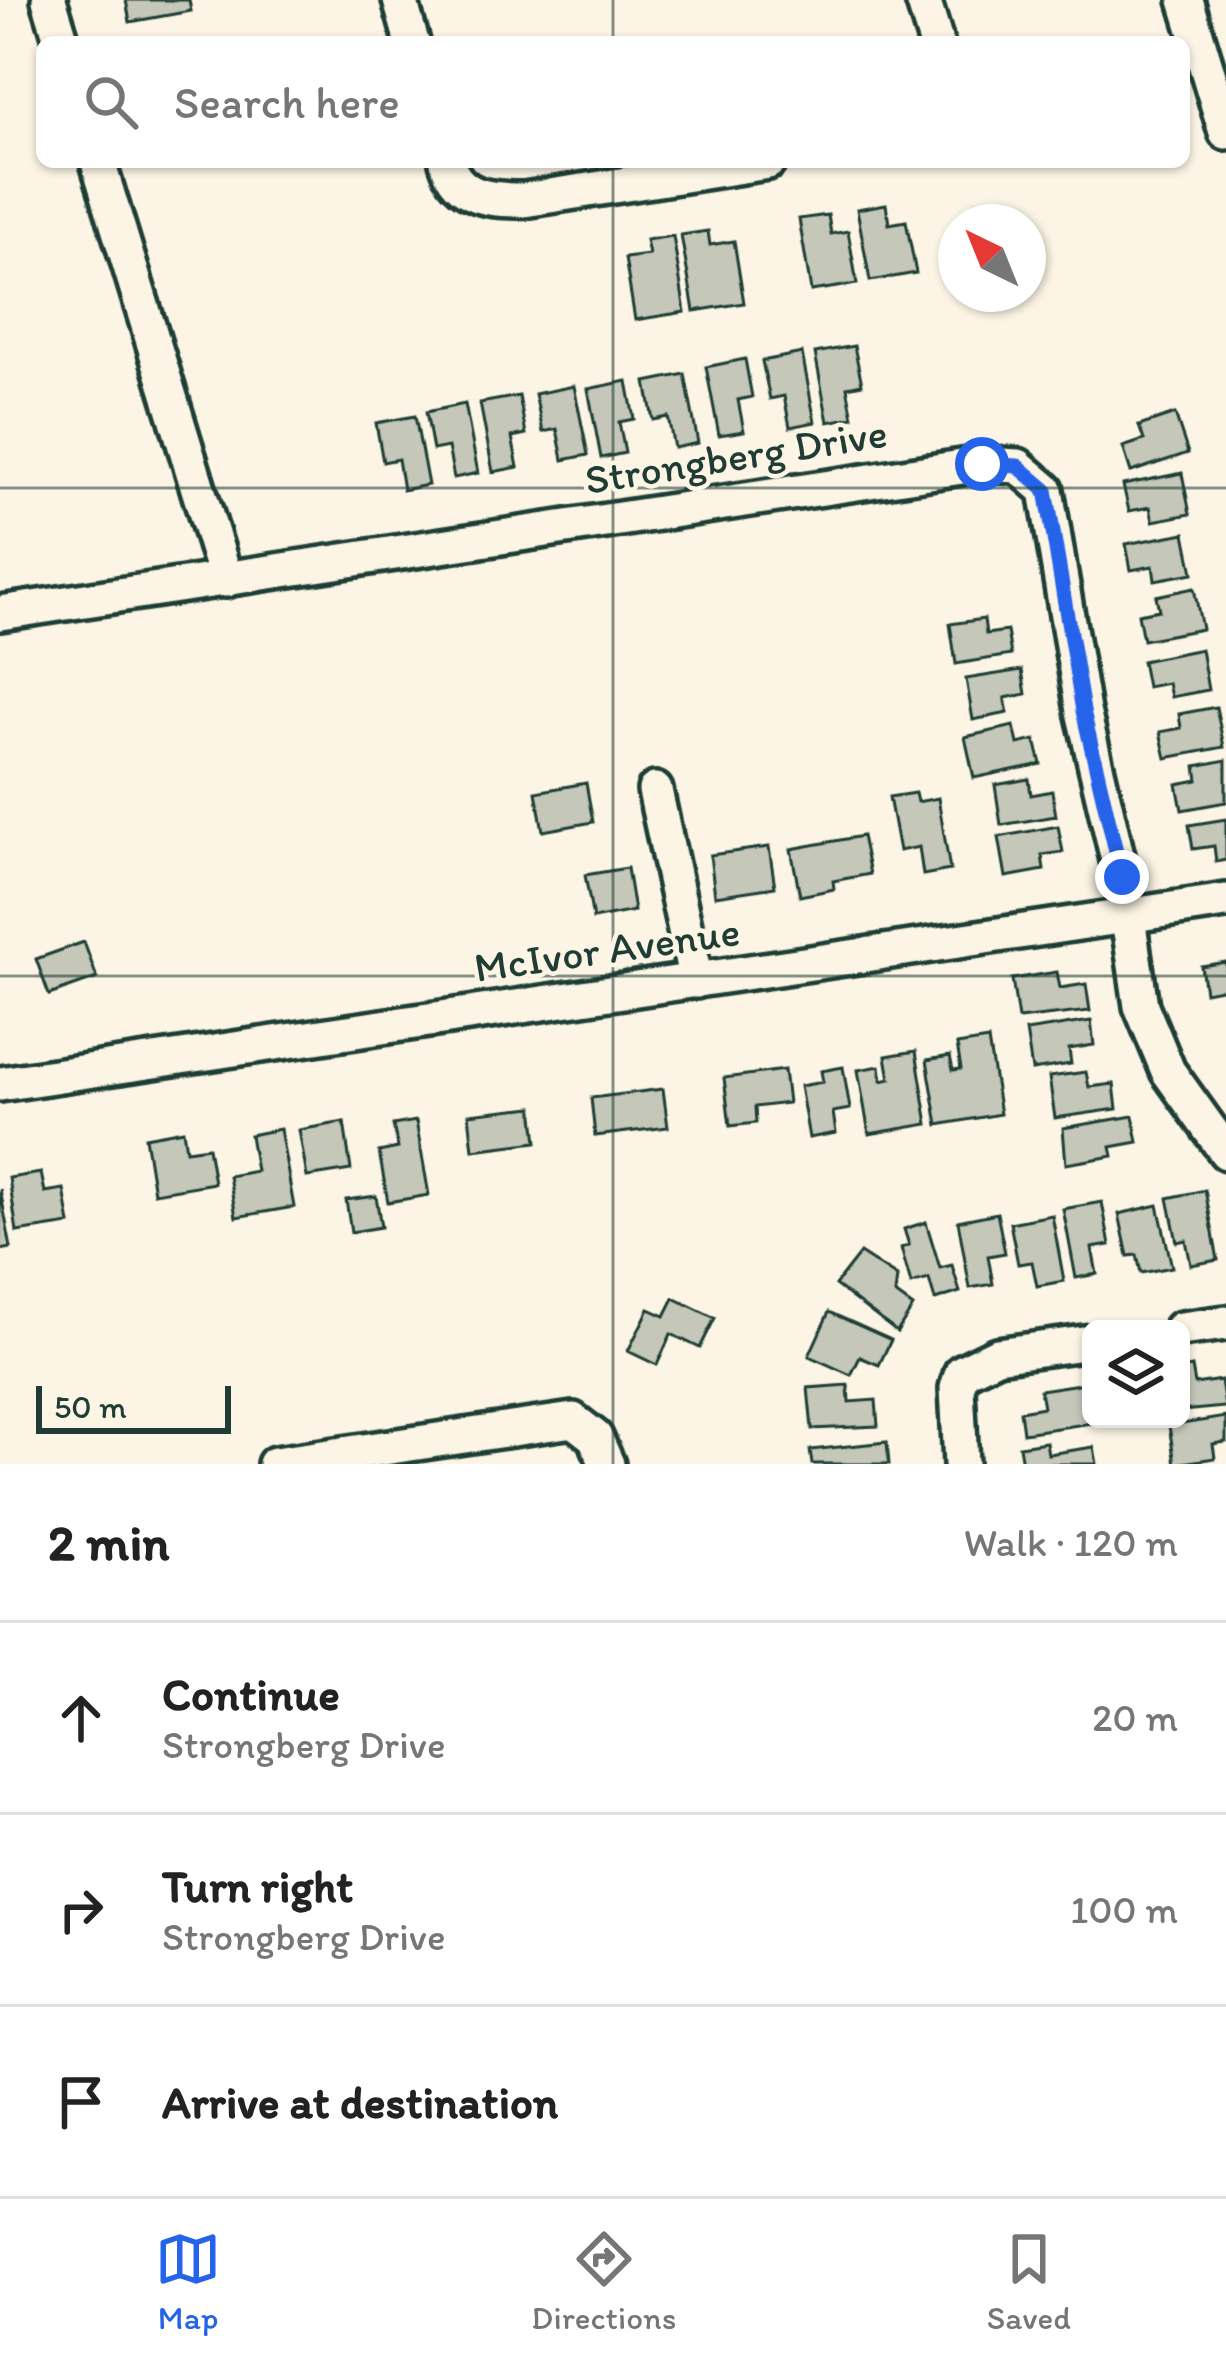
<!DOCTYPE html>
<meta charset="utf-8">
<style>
body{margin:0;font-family:Itim,sans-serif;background:#f6f6f6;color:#222}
.controls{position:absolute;right:36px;bottom:36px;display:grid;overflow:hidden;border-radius:18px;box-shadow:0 3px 9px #0004}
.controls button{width:108px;height:108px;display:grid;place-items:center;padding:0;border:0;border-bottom:3px solid #e0e0e0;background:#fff;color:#222;font:60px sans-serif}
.compass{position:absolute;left:938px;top:204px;width:108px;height:108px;border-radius:50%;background:#fff;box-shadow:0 3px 9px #0004;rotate:317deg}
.scale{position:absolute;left:36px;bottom:30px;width:195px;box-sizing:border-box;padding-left:12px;border:6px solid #1f3d34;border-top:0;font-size:33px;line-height:42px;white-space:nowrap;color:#1f3d34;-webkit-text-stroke:9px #fcf5e5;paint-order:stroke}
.stop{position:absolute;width:36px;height:36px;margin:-27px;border:9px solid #2563eb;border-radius:50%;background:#fff}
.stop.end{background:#2563eb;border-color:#fff;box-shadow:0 3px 12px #0008}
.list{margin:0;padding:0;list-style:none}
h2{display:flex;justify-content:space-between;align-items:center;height:156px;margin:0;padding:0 48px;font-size:51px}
h2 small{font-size:39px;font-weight:400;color:#767676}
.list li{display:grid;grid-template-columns:78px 1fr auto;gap:36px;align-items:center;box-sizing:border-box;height:192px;padding:0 48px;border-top:3px solid #e0e0e0}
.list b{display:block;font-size:45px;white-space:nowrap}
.list p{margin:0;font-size:39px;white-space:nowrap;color:#767676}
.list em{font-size:39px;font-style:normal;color:#767676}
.icon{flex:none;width:66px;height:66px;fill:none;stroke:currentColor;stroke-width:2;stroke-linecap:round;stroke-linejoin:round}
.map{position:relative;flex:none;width:1226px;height:1464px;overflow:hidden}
.search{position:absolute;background:#fff;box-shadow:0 3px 9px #0004;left:36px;right:36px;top:36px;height:132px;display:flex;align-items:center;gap:30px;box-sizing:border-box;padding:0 42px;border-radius:18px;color:#767676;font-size:45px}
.sheet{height:732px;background:#fff}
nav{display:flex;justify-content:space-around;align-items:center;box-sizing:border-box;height:168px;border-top:3px solid #e0e0e0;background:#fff;font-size:33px;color:#767676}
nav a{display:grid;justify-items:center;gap:6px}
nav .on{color:#2563eb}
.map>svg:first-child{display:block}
.building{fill:#c5c7b9;stroke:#1f3d34;stroke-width:3}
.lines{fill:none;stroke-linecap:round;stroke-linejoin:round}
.minor-casing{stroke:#1f3d34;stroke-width:42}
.minor{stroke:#fcf5e5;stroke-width:33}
.route{stroke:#2563eb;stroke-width:15}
.grid{fill:none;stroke:#1f3d34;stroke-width:3;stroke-opacity:0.55}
.labels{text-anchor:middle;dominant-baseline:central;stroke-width:9;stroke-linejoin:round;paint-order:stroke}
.street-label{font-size:42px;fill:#1f3d34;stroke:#fcf5e5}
</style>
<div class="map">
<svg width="1226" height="1464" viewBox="0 0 1226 1464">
<rect width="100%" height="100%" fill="#fcf5e5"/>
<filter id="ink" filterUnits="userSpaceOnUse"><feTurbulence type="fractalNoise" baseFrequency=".00833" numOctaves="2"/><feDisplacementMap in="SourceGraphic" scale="24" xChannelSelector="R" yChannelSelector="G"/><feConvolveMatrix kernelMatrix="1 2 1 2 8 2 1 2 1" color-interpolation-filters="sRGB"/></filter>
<g filter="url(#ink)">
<g class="building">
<path d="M126 0H189L191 11 130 22Z"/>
<path d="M886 204 889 224 906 221 916 273 870 281 857 209Z"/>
<path d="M828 215 831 234 848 231 857 284 811 291 799 219Z"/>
<path d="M708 231 710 245 734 241 744 303 694 311 681 235Z"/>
<path d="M673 236 685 312 635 320 625 258 649 255 646 240Z"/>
<path d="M854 346 862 384 847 387 853 417 828 422 815 353Z"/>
<path d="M802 353 815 422 790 427 784 396 770 399 762 361Z"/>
<path d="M745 359 752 397 738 400 744 431 719 435 706 367Z"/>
<path d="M685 374 698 443 674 448 668 417 653 420 646 382Z"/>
<path d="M627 381 634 419 619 422 625 453 601 458 588 389Z"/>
<path d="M574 386 588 455 563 460 557 429 543 432 535 394Z"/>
<path d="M519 396 526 434 512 437 518 467 493 472 480 403Z"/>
<path d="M465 404 478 473 454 478 448 447 433 450 426 412Z"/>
<path d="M1175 414 1188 453 1131 472 1123 447 1144 440 1139 426Z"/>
<path d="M415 416 428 485 403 490 398 459 383 462 376 423Z"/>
<path d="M1182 473 1190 514 1153 521 1150 507 1129 511 1123 485Z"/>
<path d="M1185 533 1193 573 1155 580 1153 566 1131 570 1126 544Z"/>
<path d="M1194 588 1202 629 1143 640 1138 614 1159 610 1156 596Z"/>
<path d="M984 619 986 634 1007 631 1011 655 956 664 950 624Z"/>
<path d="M1201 649 1208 690 1171 697 1168 683 1147 687 1142 661Z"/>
<path d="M1022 670 1026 694 1005 698 1008 713 973 720 966 679Z"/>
<path d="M1216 707 1224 747 1166 758 1160 732 1181 728 1179 714Z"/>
<path d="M1014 726 1018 744 1035 740 1041 764 974 778 965 737Z"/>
<path d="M1226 760V802L1182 810 1177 784 1198 780 1196 766Z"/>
<path d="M1029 779 1031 795 1052 791 1056 816 1001 825 995 785Z"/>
<path d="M586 783 593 822 543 831 536 792Z"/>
<path d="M915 793 917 802 938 798 950 870 923 875 919 847 899 851 889 797Z"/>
<path d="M1226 819V860L1216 862 1214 846 1193 849 1189 825Z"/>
<path d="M1058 826 1063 852 1042 855 1044 870 1006 877 999 837Z"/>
<path d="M862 836 870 874 833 881 834 889 800 896 791 849Z"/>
<path d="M769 847 775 887 715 896 710 855Z"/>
<path d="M627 868 634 911 593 919 585 875Z"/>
<path d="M84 942 97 978 49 995 36 959Z"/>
<path d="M1226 962V988L1205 992 1201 966Z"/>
<path d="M1057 972 1060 988 1086 984 1090 1011 1018 1019 1012 979Z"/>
<path d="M1091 1021 1094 1045 1069 1049 1071 1064 1032 1070 1026 1031Z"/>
<path d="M988 1040 1000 1114 938 1125 927 1060 950 1056 953 1070 961 1069 957 1045Z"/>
<path d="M916 1051 928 1124 869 1134 858 1070 880 1066 882 1081 890 1079 886 1056Z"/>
<path d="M843 1067 850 1109 833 1112 836 1133 809 1138 800 1086 823 1082 821 1071Z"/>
<path d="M784 1070 788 1103 755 1107 756 1123 730 1126 724 1078Z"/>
<path d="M1086 1072 1089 1087 1114 1084 1117 1109 1055 1118 1049 1077Z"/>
<path d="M663 1089 668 1127 595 1136 591 1098Z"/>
<path d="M533 1107 537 1142 473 1150 469 1114Z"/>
<path d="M1133 1116 1138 1142 1111 1147 1113 1156 1066 1164 1063 1128Z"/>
<path d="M416 1121 429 1195 388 1202 379 1152 398 1148 393 1125Z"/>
<path d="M344 1122 351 1170 307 1177 299 1130Z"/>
<path d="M280 1129 294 1207 236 1217 229 1176 256 1171 250 1135Z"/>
<path d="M183 1130 186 1150 208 1147 214 1183 154 1193 145 1137Z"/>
<path d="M41 1173 45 1192 64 1189 70 1224 17 1232 9 1178Z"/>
<path d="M0 1189 11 1248 0 1250Z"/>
<path d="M1205 1190 1218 1260 1191 1265 1186 1240 1177 1242 1168 1198Z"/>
<path d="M376 1196 381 1227 351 1232 346 1200Z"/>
<path d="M1102 1202 1110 1245 1092 1248 1097 1274 1076 1278 1063 1209Z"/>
<path d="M1158 1205 1172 1267 1141 1273 1137 1255 1128 1256 1119 1214Z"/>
<path d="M997 1213 1005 1253 988 1256 993 1284 970 1288 958 1221Z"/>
<path d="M1052 1215 1064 1281 1037 1286 1032 1262 1018 1264 1010 1223Z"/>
<path d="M926 1222 940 1268 952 1265 960 1292 935 1300 929 1279 911 1284 901 1248 909 1245 904 1229Z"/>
<path d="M860 1253 897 1277 895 1294 913 1307 897 1332 835 1285Z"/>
<path d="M674 1298 715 1318 700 1348 671 1334 657 1365 628 1351 649 1309 665 1316Z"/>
<path d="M829 1312 891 1340 879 1365 860 1357 851 1375 809 1356Z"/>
<path d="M1192 1367 1195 1384 1221 1380 1225 1407 1181 1411V1369Z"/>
<path d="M1086 1383 1092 1423 1023 1433 1020 1411 1043 1407 1040 1390Z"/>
<path d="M848 1385 849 1402 876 1400 878 1426 812 1429 808 1388Z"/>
<path d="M1226 1417V1442L1213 1444 1215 1458 1175 1464 1169 1426Z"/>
<path d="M887 1442 889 1464H812L810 1450Z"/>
<path d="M1046 1442 1048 1454 1094 1447 1097 1464H1022L1019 1446Z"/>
</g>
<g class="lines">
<defs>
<g id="minor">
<path d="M49 0 62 42"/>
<path d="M400 0 412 42"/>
<path d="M923 0 936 42"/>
<path d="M1186 0 1226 132"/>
<path d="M98 162 226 580"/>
<path d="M447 162C458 199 492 200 524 200L768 162"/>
<path d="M0 613 982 464 1018 466 1046 490 1083 711 1122 877 1141 1006 1168 1071 1226 1152"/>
<path d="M655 790 696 981"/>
<path d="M0 1084 1226 901"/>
<path d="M1181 1329 1226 1323"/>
<path d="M275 1464 573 1420 595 1437 607 1464"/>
<path d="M961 1464 957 1388 962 1372 997 1355 1091 1342"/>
</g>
</defs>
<use href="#minor" class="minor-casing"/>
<use href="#minor" class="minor"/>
</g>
</g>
<g class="lines" filter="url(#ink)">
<path class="route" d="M982 464 1018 466 1046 490 1083 711 1122 877"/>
</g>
<path class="grid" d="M613 0V42M613 162V1464M0 488H1226M0 976H1226"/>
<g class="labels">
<g class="street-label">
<text transform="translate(736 456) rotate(-9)">Strongberg Drive</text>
<text transform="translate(607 949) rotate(-8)">McIvor Avenue</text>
</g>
</g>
</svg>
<div class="controls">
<button><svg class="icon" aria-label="layers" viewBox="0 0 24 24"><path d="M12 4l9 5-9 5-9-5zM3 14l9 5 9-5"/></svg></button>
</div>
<svg class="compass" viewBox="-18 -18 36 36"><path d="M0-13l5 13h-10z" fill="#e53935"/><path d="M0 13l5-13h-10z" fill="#767676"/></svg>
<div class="scale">50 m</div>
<div class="stop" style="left:982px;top:464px"></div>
<div class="stop end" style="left:1122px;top:877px"></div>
<div class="search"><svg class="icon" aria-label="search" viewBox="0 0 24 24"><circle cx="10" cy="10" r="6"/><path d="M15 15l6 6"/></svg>Search here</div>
</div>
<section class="sheet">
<h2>2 min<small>Walk · 120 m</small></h2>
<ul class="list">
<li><svg class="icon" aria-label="ahead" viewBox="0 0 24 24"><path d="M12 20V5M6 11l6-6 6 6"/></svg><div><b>Continue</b><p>Strongberg Drive</p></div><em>20 m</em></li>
<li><svg class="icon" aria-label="right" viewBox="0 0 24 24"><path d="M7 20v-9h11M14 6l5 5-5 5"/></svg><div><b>Turn right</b><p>Strongberg Drive</p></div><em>100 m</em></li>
<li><svg class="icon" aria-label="arrive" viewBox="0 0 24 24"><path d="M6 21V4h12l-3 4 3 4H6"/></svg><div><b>Arrive at destination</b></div></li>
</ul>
</section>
<nav>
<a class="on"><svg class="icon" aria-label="map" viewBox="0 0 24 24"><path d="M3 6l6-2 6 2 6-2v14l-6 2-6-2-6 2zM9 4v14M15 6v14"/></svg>Map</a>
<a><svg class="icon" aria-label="directions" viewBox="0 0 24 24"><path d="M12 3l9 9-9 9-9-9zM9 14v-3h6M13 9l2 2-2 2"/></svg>Directions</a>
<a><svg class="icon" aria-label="saved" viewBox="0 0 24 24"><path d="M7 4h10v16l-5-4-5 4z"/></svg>Saved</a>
</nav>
